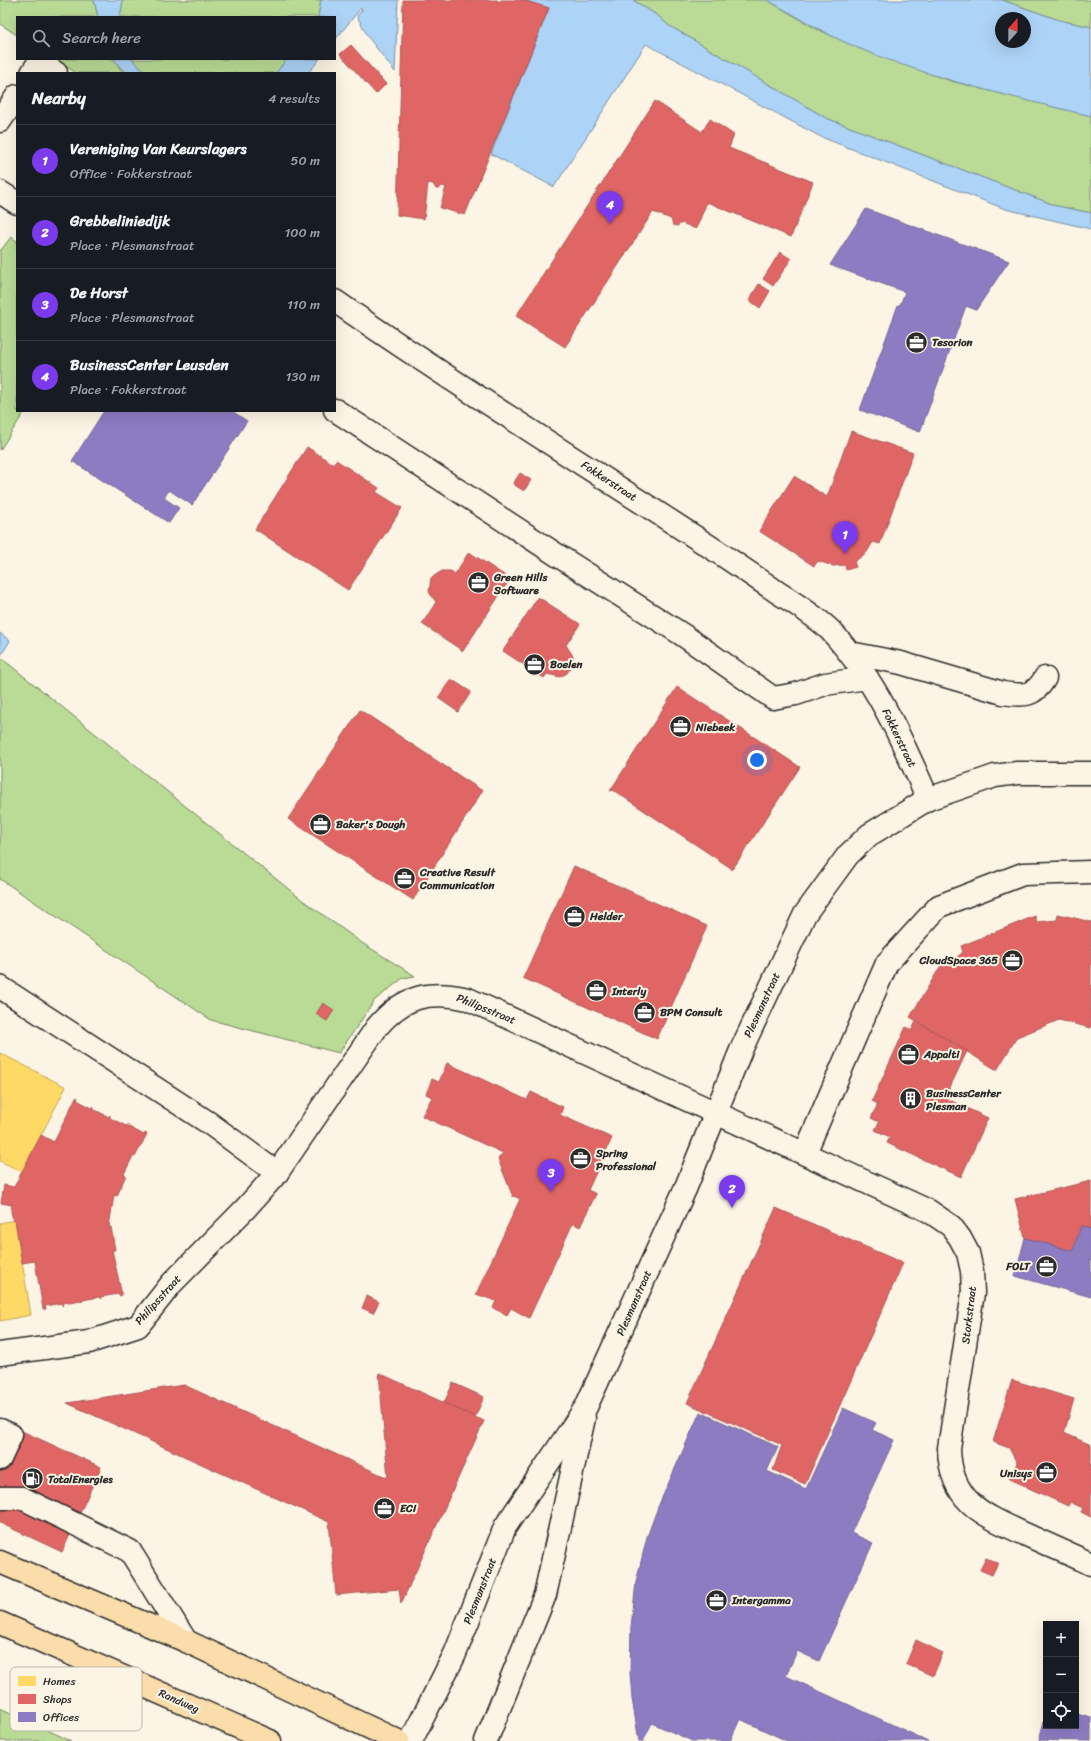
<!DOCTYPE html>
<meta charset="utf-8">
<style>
body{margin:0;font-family:Sriracha,sans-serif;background:#20242c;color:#f1f3f6}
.controls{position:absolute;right:12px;bottom:12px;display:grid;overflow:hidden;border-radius:0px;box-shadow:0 4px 16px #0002}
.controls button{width:36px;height:36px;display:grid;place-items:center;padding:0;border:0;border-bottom:1px solid #363941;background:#171b24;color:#f1f3f6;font:20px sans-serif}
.compass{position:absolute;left:995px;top:12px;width:36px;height:36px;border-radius:50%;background:#171b24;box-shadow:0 4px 16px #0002;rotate:21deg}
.you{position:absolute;left:757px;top:760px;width:14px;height:14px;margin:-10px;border:3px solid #fff;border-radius:50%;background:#1a73e8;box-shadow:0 0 0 6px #1a73e833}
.badge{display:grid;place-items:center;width:26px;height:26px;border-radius:50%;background:#7c3aed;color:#fff;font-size:13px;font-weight:700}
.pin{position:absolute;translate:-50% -33px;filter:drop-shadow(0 1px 2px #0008)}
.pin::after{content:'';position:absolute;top:21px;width:14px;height:12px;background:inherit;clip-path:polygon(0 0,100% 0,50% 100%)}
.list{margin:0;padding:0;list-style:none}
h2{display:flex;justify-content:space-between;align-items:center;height:52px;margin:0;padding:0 16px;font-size:17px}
h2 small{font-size:13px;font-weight:400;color:#9ea1a6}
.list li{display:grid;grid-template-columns:26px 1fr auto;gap:12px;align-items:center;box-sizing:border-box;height:72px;padding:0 16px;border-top:1px solid #363941}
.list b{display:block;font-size:15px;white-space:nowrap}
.list p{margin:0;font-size:13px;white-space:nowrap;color:#9ea1a6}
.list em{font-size:13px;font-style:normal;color:#9ea1a6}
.icon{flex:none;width:22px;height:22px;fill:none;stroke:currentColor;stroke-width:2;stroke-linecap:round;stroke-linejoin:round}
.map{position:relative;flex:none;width:1091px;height:1741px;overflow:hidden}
.search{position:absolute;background:#171b24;box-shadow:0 4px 16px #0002;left:16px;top:16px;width:320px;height:44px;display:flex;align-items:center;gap:10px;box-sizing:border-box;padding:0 14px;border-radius:0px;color:#9ea1a6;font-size:15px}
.panel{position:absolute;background:#171b24;box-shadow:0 4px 16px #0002;left:16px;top:72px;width:320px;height:340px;border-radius:0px}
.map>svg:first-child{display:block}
.green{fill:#b9db95;stroke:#728360}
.water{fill:#add3f6;stroke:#7990a5;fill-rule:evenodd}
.homes{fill:#ffd966;stroke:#bfa554}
.shops{fill:#e06666;stroke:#aa5454}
.offices{fill:#8e7cc3;stroke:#706495}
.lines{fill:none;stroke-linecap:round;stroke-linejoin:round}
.minor-casing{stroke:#2b2b2b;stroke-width:25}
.major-casing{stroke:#2b2b2b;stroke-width:25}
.minor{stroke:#fcf5e5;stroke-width:22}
.major{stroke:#faddab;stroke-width:22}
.labels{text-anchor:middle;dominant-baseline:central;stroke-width:4;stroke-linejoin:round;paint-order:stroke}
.poi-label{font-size:11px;font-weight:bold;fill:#2b2b2b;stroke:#fcf5e5;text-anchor:start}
.street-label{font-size:11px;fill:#2b2b2b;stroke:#fcf5e5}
.key{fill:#fcf5e5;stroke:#bdb8ad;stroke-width:1}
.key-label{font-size:11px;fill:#2b2b2b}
</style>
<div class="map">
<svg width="1091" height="1741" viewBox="0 0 1091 1741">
<rect width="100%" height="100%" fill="#fcf5e5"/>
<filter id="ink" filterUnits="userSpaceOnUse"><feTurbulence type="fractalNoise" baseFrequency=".025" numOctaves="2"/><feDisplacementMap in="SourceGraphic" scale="8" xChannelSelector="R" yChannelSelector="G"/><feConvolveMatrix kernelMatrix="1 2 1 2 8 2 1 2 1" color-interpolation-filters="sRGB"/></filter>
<g filter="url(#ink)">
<g class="green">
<path d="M0 0H94L98 17H17V35L0 24Z"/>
<path d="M123 0H321L318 17H120Z"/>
<path d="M633 0H767L817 29 858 48 951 81 1091 116V213L1057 206 826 118 668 25 658 16Z"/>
<path d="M1002 0H1091V27L1059 20Z"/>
<path d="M55 59H114L121 70 127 73H76Z"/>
<path d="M132 59H287L276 73H145Z"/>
<path d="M11 237 17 241V411H25L0 450V250H1Z"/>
<path d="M0 657 301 899 362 943 415 976 403 978 375 1000 339 1053 211 1020 0 879Z"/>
<path d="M0 1708 71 1741H0Z"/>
</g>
<g class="water">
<path d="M94 0H123L120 17H98Z"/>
<path d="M321 0H398L395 72 368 37 357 16 362 10 361 8 335 40V17H318Z"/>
<path d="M522 0H633L658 16 668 25 826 118 1057 206 1091 213V229L1005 209 821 137 646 44 554 187 491 154 549 8Z"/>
<path d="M767 0H1002L1059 20 1091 27V116C1012 97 933 79 858 48 826 35 797 16 767 0ZM1001 18H1025V42H1001Z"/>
<path d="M114 59H132L145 73C127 73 124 74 114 59Z"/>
<path d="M287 59H320L308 73H276Z"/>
<path d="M0 633 10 641 0 657Z"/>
</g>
<g class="homes">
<path d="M0 1053 66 1087 22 1172 0 1161Z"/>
<path d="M15 1220 31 1315 0 1321V1223Z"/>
</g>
<g class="shops">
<path d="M403 0H497L500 2 501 0H522L549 8 465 215 440 208 446 187 442 186 439 189H436L433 184 428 183 424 219 397 215Z"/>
<path d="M351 45 386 84 376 94 340 54Z"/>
<path d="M655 101 702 132 710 119 734 135 729 148 813 182 791 237 707 202 696 229 682 223 677 226 673 225 671 219 653 212 565 347 516 316Z"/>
<path d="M780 252 791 259 773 286 763 279Z"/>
<path d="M759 284 770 291 760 308 749 300Z"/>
<path d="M851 431 913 453 880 544 873 542 867 552 854 562 856 567 846 570 845 565 833 566 818 561 814 566 759 531 794 476 827 497Z"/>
<path d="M307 447 333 464 336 460 379 488 376 492 402 508 348 590 255 529Z"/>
<path d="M520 473 531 480 524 491 513 484Z"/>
<path d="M469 552 510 579 463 651 422 624 436 602 429 592 431 578 442 571H451L455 574Z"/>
<path d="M538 597 580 624 566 645 573 656V665L567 673 560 677 547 674 544 678 503 651Z"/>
<path d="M451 679 471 692 458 712 438 698Z"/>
<path d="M677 687 800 767 732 870 731 868 613 790 610 791Z"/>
<path d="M360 710 481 790H483L413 900 288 819Z"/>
<path d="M574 866 707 926 657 1039 523 978Z"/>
<path d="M1058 914 1091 922V1028L1059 1020 1017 1037 997 1070 910 1017 943 962 948 965 963 952 961 946 1035 916 1037 922 1057 920Z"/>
<path d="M323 1003 334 1010 327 1021 316 1014Z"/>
<path d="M916 1021 967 1051 945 1098 988 1118 961 1177 887 1143 890 1137 875 1130 879 1122 871 1118 878 1104 872 1101 906 1027 912 1030Z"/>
<path d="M447 1063 527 1100 531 1092 563 1107 560 1115 612 1138 588 1190 596 1194 580 1227 573 1223 529 1318 511 1308 507 1315 493 1308 496 1301 476 1294 520 1199 514 1196 513 1197 498 1159 503 1153 422 1116 432 1097 426 1094 432 1079 439 1082Z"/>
<path d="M76 1097 78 1098 77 1100 92 1108 94 1106 93 1109 109 1117 110 1115V1118L126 1126 128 1124 127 1126 144 1135 145 1133 147 1134 135 1157 133 1156 124 1174 126 1175 117 1196 114 1195 109 1227H111L115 1250H112L122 1295 120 1296 119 1294 100 1297 101 1299 99 1297 82 1300V1302L81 1300 63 1303 62 1306V1303L45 1306 46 1309H43L35 1261 22 1263 15 1220 13 1221 11 1211 12 1205 1 1203 4 1185 14 1187 41 1135 54 1142Z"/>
<path d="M1091 1181V1229L1081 1226 1073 1251 1025 1238 1015 1199Z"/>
<path d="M776 1208 903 1263 805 1484 773 1470 782 1445 687 1403Z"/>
<path d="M367 1296 379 1302 373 1313 362 1308Z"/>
<path d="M379 1373 484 1421 401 1604 399 1589 336 1595 329 1522 67 1403 184 1385 388 1478Z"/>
<path d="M1012 1380 1074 1399 1064 1433 1091 1445V1517L1081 1512 1083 1508 1070 1502 1068 1506 1009 1479 1017 1463 1009 1448 993 1442Z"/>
<path d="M453 1383 484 1397 475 1417 444 1403Z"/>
<path d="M22 1431 101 1467 62 1552 0 1523V1444L13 1450Z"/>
<path d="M986 1558 998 1563 992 1575 980 1570Z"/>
<path d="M916 1640 943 1653 933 1676 906 1664Z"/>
</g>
<g class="offices">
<path d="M866 209 1009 261 976 310 966 306 920 432 860 410 898 305H900L905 292 830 265Z"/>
<path d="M104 411H232L247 421 192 505 169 490 164 498 179 508 169 523 72 461Z"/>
<path d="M1081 1226 1091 1229V1297L1015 1276 1025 1238 1073 1251Z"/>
<path d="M843 1408 876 1423 872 1430 894 1440 851 1533 873 1543 819 1661 797 1651 786 1676 928 1741H787L740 1719 730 1741H692L652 1723 643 1741H639L632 1699 630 1673 631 1627 636 1582 647 1537 658 1507 700 1412 778 1447 767 1471 806 1489Z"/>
<path d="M1076 1713 1091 1717V1741L1039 1740 1046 1714V1726H1076Z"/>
</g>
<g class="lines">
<defs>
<g id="minor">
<path d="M32 73 39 62 56 73"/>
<path d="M0 121 17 96"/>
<path d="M0 192 17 203"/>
<path d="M335 301C447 379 563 451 678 526 711 547 744 569 777 592 793 602 818 618 831 631 876 680 902 740 928 799"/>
<path d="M335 410 557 555 683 635 773 698 796 694 825 684 867 678"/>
<path d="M850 653 901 663 1003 693C1023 696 1034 697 1045 678"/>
<path d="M0 987 209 1123 277 1173"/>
<path d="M805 1153 887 963 939 906 1023 874 1091 872"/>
<path d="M0 1354 89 1342 138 1326 172 1283 245 1209 277 1173 377 1027C403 996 429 990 468 999L929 1211 951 1226 960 1238 968 1253 972 1271 973 1293 949 1448C950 1502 983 1515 1027 1535 1048 1545 1070 1554 1091 1564"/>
<path d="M0 1430 11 1435 0 1459"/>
<path d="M0 1498H22L130 1551 186 1641"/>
<path d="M411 1741 455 1654 505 1527 586 1407 686 1187 741 1050 805 914 848 855 869 835 928 799 995 776 1017 773H1091"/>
<path d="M486 1741 545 1595 584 1418"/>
</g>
<g id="major">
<path d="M0 1562 186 1641 398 1741"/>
<path d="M0 1623 270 1741"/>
</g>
</defs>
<use href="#minor" class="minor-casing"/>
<use href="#major" class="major-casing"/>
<use href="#minor" class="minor"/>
<use href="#major" class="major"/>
</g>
</g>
<defs>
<symbol id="office-disc" viewBox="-11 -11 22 22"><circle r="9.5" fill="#2b2b2b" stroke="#fcf5e5"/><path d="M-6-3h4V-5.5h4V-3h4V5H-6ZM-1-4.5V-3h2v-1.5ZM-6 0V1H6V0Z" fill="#fff"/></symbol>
<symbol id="building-disc" viewBox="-11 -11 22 22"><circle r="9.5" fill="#2b2b2b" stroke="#fcf5e5"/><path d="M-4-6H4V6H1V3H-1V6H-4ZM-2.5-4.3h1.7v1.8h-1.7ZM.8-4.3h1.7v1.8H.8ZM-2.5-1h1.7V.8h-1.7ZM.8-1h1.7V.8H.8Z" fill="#fff"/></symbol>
<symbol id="fuel-disc" viewBox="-11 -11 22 22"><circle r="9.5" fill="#2b2b2b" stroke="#fcf5e5"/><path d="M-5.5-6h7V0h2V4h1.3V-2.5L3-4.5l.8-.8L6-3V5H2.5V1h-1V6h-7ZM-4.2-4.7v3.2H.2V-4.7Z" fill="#fff"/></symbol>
</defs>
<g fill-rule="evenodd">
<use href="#office-disc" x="904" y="330" width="25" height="25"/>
<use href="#office-disc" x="466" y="570" width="25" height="25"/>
<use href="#office-disc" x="522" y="652" width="25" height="25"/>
<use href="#office-disc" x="668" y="714" width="25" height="25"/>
<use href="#office-disc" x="308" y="812" width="25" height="25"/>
<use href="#office-disc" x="392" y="866" width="25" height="25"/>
<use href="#office-disc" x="562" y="904" width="25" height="25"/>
<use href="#office-disc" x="1000" y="948" width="25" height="25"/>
<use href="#office-disc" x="584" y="978" width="25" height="25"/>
<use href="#office-disc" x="632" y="1000" width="25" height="25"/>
<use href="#office-disc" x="896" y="1042" width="25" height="25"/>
<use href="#building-disc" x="898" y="1086" width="25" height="25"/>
<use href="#office-disc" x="568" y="1146" width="25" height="25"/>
<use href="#office-disc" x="1034" y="1254" width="25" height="25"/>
<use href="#office-disc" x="1034" y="1460" width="25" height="25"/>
<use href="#fuel-disc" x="20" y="1466" width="25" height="25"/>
<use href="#office-disc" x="372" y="1496" width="25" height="25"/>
<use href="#office-disc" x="704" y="1588" width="25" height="25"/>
</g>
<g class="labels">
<g class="poi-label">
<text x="932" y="342">Tesorion</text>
<text x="494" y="577">Green Hills<tspan x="494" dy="13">Software</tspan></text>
<text x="550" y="664">Boelen</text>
<text x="696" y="727">Niebeek</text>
<text x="336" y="824">Baker's Dough</text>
<text x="420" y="872">Creative Result<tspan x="420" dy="13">Communication</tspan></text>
<text x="590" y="916">Helder</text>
<text x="998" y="960" text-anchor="end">CloudSpace 365</text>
<text x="612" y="991">Interly</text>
<text x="660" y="1012">BPM Consult</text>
<text x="924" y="1054">Appalti</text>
<text x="926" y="1093">BusinessCenter<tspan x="926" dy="13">Plesman</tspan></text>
<text x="596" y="1153">Spring<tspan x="596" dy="13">Professional</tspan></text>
<text x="1030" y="1266" text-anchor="end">FOLT</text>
<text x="1032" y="1473" text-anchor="end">Unisys</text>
<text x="48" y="1479">TotalEnergies</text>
<text x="400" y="1508">ECI</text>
<text x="732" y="1600">Intergamma</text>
</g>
<g class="street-label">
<text transform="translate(609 481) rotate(33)">Fokkerstraat</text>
<text transform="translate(899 738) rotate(64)">Fokkerstraat</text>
<text transform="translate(762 1005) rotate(-65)">Plesmanstraat</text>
<text transform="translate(486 1009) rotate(22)">Philipsstraat</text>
<text transform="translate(158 1300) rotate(-48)">Philipsstraat</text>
<text transform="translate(634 1303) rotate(-66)">Plesmanstraat</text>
<text transform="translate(969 1315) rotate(-83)">Storkstraat</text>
<text transform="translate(480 1591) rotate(-68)">Plesmanstraat</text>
<text transform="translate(179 1701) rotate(24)">Randweg</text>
</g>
</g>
<rect x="10" y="1667" width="132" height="64" rx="6" class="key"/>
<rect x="18" y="1676" width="18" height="10" fill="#ffd966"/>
<rect x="18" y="1694" width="18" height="10" fill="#e06666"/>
<rect x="18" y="1712" width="18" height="10" fill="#8e7cc3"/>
<g class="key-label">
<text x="43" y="1685">Homes</text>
<text x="43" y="1703">Shops</text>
<text x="43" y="1721">Offices</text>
</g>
</svg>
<div class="controls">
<button>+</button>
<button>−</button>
<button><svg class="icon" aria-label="locate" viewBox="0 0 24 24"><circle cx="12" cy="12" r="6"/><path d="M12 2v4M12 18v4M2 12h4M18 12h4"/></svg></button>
</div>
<svg class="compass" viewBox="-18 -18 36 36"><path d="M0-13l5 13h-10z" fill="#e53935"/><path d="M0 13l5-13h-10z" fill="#9ea1a6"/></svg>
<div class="you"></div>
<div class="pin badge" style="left:845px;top:554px">1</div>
<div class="pin badge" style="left:732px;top:1208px">2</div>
<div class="pin badge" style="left:551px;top:1192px">3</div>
<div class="pin badge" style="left:610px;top:224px">4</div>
<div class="search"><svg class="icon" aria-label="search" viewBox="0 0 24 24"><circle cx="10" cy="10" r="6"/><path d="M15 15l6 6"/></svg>Search here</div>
<section class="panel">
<h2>Nearby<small>4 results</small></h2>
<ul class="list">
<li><span class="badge">1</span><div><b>Vereniging Van Keurslagers</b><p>Office · Fokkerstraat</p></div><em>50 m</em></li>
<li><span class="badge">2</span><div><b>Grebbeliniedijk</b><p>Place · Plesmanstraat</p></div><em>100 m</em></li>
<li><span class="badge">3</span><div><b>De Horst</b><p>Place · Plesmanstraat</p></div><em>110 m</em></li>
<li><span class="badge">4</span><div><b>BusinessCenter Leusden</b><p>Place · Fokkerstraat</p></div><em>130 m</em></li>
</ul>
</section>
</div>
